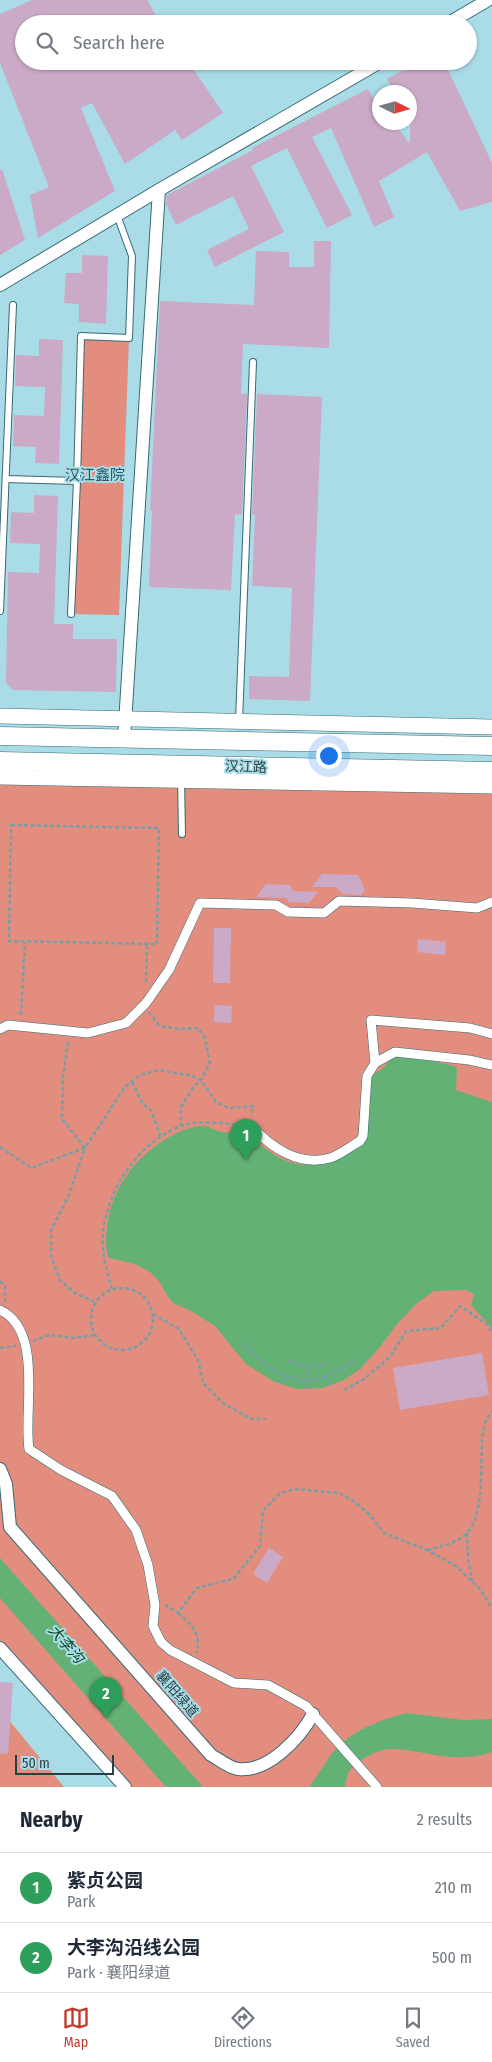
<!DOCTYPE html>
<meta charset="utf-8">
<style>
body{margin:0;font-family:"Fira Sans Condensed","Noto Sans SC",sans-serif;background:#f2f2f3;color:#1f2937}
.compass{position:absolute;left:372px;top:85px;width:45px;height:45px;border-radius:50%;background:#fff;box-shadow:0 1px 4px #0004;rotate:95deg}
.scale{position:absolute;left:15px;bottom:12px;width:99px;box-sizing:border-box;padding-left:5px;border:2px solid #2a3f43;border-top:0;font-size:14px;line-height:18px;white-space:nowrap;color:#2a3f43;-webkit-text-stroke:4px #a9dce6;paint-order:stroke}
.you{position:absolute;left:328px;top:755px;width:18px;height:18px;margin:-12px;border:4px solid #fff;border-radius:50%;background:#1a73e8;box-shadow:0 0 0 8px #1a73e833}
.badge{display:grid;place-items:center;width:32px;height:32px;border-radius:50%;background:#c33727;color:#fff;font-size:16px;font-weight:700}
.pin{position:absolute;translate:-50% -41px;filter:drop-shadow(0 1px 2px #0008)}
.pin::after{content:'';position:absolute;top:26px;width:18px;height:15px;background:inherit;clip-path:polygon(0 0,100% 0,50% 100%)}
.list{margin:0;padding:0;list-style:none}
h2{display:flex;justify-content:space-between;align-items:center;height:65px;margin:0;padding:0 20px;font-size:21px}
h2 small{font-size:16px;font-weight:400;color:#747a83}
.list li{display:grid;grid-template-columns:32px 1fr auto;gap:15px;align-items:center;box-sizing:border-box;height:70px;padding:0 20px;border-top:1px solid #e0e1e3}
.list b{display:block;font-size:19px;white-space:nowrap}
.list p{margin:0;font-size:16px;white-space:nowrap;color:#747a83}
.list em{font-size:16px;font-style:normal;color:#747a83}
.icon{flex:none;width:28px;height:28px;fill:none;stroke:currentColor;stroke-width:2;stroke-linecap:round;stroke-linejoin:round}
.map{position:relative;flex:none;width:492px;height:1787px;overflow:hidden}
.search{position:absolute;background:#fff;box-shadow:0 1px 4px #0004;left:15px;right:15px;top:15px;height:55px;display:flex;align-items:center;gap:12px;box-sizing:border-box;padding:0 18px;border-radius:28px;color:#747a83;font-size:19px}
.sheet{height:205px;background:#fff}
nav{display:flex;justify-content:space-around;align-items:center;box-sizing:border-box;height:70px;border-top:1px solid #e0e1e3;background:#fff;font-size:14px;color:#747a83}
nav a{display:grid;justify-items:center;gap:2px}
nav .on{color:#c33727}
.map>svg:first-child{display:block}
.green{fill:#e38d7f}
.water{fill:#64b176}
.building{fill:#cbaac7}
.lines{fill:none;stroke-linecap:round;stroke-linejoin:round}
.service-casing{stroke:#396a72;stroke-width:8}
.pedestrian-casing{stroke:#396a72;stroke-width:10}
.minor-casing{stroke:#396a72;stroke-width:14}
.tertiary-casing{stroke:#396a72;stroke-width:16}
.secondary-casing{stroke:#396a72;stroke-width:19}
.path{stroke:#789fa6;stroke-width:2.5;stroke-dasharray:4 2.5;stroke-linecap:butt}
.service{stroke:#fff;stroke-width:6}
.pedestrian{stroke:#fff;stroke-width:9}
.minor{stroke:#fff;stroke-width:12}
.tertiary{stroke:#fff;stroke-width:15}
.secondary{stroke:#fff;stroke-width:18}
.labels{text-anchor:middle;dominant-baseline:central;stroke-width:4;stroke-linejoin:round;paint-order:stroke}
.street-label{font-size:14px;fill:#2a3f43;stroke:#a9dce6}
.neighbourhood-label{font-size:15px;fill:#295a62;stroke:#a9dce6}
.water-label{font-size:15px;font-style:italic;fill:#0e4822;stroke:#a9dce6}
</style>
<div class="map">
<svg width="492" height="1787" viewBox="0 0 492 1787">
<rect width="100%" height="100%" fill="#a9dce6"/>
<g class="green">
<path d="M81 336 129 338 119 615 71 614Z"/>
<path d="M0 762 492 771V1787H125L0 1648Z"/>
<path d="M8 1719 64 1787H0V1729Z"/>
</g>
<g class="water">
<path d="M403 1055 455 1066 457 1069 456 1090 492 1102V1328L471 1305 474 1294 466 1290 434 1291 417 1303 398 1323 379 1348 360 1369 344 1380 323 1388 297 1389 275 1382 246 1364 215 1326 191 1311 173 1303 167 1295 159 1281 150 1272 135 1264 109 1258C105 1249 106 1237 107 1228 111 1190 133 1160 164 1140 178 1132 190 1125 207 1126 220 1135 236 1131 251 1138 261 1144 269 1152 280 1158 308 1173 338 1161 363 1144L370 1077 384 1067 392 1057Z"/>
<path d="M0 1558 203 1787H166L0 1598Z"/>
<path d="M407 1713 463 1720 492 1719V1752C468 1761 443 1757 419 1752 409 1751 398 1748 388 1749 376 1751 359 1759 351 1769 347 1773 346 1781 345 1787H309C319 1775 326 1759 337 1748 356 1728 381 1720 407 1713Z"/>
</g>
<g class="building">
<path d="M32 0H147L161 24H24V61H188L223 113 182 140 175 130 125 164 92 103 81 108 115 191 38 238 30 195 49 187 0 63V14Z"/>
<path d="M419 61H444L492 163V202L460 211 427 152 379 181 394 217 374 227 331 128 312 137 352 215 327 228 287 148 251 166 284 232 215 267 207 250 249 229 233 196 176 225 166 204 167 195 253 150 252 148 368 89 380 112V122H393L410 144V92H395L387 79Z"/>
<path d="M2 169 25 240 0 255V170Z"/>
<path d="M314 241H331L329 348 243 344 241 394H247L242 515 235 514 231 590 149 587 152 511H150L160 301 254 305 256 251 289 252V267H314Z"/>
<path d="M82 255 108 256 106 324 79 322V304L64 303 66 273H82Z"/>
<path d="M39 339 63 340 59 464 35 463 36 447 13 446 14 415 44 416 45 387 15 386 16 355 39 356Z"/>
<path d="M257 394 322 397 310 701 249 699V676L289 677 292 588 252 586 255 515H252Z"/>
<path d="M34 495 58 496 54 624H73V639H117L116 692 13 690 6 683 8 572 39 573 40 544 10 543 11 512 34 513Z"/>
<path d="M322 874 358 875 365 890 361 895 343 894 336 887H312Z"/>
<path d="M266 884 290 885 293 891 318 892 309 903 289 902 286 898 256 897Z"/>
<path d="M214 928H231L230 983H213Z"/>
<path d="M418 939 446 942 445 955 417 952Z"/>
<path d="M215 1005 232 1006 231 1023 214 1022Z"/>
<path d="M482 1353 489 1395 400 1410 393 1368Z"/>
<path d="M269 1548 283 1557 267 1583 253 1574Z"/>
<path d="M0 1682 13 1683 8 1754 0 1753Z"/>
</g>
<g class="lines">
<defs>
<g id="service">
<path d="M6 479 77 481 71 614"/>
<path d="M77 481 81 336 129 338 132 256 117 215"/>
<path d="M0 611 13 305"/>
<path d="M239 721 253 362"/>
<path d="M181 780 182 834"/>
</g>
<g id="pedestrian">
<path d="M0 1029 8 1025 88 1033 126 1023 146 1003 169 970 200 903 276 905 288 912 324 913 339 901 412 903 477 908 492 902"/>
<path d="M375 1063 371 1020 470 1028 492 1034"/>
<path d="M252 1126C270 1147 299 1167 330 1158 340 1155 351 1146 360 1141L363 1136 367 1076 375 1063 395 1052 469 1060 492 1065"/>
<path d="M0 1310C44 1330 23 1411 29 1449L61 1470 112 1496 136 1530 148 1565 155 1605 153 1626 161 1642 170 1650 234 1683 268 1685 306 1706 377 1787"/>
</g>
<g id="minor">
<path d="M447 24 488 0"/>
<path d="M0 285 159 190 382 61"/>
<path d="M124 739 159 190"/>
<path d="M0 1469 6 1484 10 1527 211 1755C219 1759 229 1768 238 1769 268 1773 300 1738 313 1714"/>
<path d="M0 1648 125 1787"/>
</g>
<g id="tertiary">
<path d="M0 716 492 727"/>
<path d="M0 777 492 786"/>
</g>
<g id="secondary">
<path d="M0 736 492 746"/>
<path d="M0 761 492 771"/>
</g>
</defs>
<use href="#service" class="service-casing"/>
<use href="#pedestrian" class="pedestrian-casing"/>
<use href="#minor" class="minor-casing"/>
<use href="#tertiary" class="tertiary-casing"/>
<use href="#secondary" class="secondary-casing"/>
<g class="path">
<path d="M11 825 159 828 157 944 9 941Z"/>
<path d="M146 982 147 944"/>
<path d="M149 1012 160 1026 181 1029 198 1028 205 1038 210 1063 201 1080 192 1089 181 1107V1126"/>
<path d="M21 1015 25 942"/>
<path d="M68 1042 63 1077 62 1119 85 1148 68 1197 51 1230V1256L60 1280 76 1294 94 1301"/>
<path d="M132 1082 141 1101 152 1112 161 1138"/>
<path d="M0 1147 31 1168 85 1148 124 1088 140 1075 158 1070 193 1076 201 1080 216 1102 229 1108 253 1106 252 1116"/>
<path d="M0 1281 5 1286V1302"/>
<circle cx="122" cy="1319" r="31"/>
<path d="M112 1289C107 1271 101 1251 103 1232 109 1186 137 1145 180 1126 194 1120 226 1123 241 1125"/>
<path d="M153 1314 179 1329 198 1360 203 1383 223 1403 251 1419H266"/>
<path d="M33 1341 49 1335 74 1338 95 1335"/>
<path d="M243 1343C259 1364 289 1385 318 1379 332 1375 344 1367 356 1359"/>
<path d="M0 1348 16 1346"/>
<path d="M287 1361C302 1366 314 1366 329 1364"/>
<path d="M326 1376 331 1385"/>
<path d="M282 1384 285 1375"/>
<path d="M307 1389 308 1366"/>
<path d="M344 1390 364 1379 390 1357 406 1331 441 1328 460 1306 488 1325 492 1332"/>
<path d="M467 1533 468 1558 472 1581"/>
<path d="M427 1550C441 1546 455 1544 466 1534 484 1518 481 1464 482 1440 483 1431 485 1418 492 1412"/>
<path d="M165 1605 178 1613 197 1588 233 1579 260 1546 263 1511 279 1494 294 1489 339 1493 355 1502 369 1514 384 1533 427 1550 456 1566 479 1588 492 1608"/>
<path d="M178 1613C193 1626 200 1632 197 1653"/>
</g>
<use href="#service" class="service"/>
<use href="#pedestrian" class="pedestrian"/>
<use href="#minor" class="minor"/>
<use href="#tertiary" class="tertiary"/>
<use href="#secondary" class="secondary"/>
</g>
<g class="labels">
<g class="street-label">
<text transform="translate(246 767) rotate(2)">汉江路</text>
<text transform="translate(177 1694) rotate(49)">襄阳绿道</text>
</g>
<g class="neighbourhood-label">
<text x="95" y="475">汉江鑫院</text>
</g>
<g class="water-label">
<text transform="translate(66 1644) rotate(49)">大李沟</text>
</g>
</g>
</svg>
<svg class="compass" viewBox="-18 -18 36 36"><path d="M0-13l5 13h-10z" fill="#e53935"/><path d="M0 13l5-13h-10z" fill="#747a83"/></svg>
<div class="scale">50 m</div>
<div class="you"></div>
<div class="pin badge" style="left:246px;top:1160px;background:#2e9e5b">1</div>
<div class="pin badge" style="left:106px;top:1718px;background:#2e9e5b">2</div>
<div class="search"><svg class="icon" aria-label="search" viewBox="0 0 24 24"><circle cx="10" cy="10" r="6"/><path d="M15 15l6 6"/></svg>Search here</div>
</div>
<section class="sheet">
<h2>Nearby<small>2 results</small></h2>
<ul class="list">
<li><span class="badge" style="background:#2e9e5b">1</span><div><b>紫贞公园</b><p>Park</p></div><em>210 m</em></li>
<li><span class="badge" style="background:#2e9e5b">2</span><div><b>大李沟沿线公园</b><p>Park · 襄阳绿道</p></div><em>500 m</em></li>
</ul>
</section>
<nav>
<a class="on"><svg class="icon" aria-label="map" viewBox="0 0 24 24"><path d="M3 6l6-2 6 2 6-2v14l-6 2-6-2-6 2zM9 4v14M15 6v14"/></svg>Map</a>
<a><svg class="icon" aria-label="directions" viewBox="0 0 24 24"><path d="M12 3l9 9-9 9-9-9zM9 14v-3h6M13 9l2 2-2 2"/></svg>Directions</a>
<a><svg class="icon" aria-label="saved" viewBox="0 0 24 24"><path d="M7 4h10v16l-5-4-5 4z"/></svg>Saved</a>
</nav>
